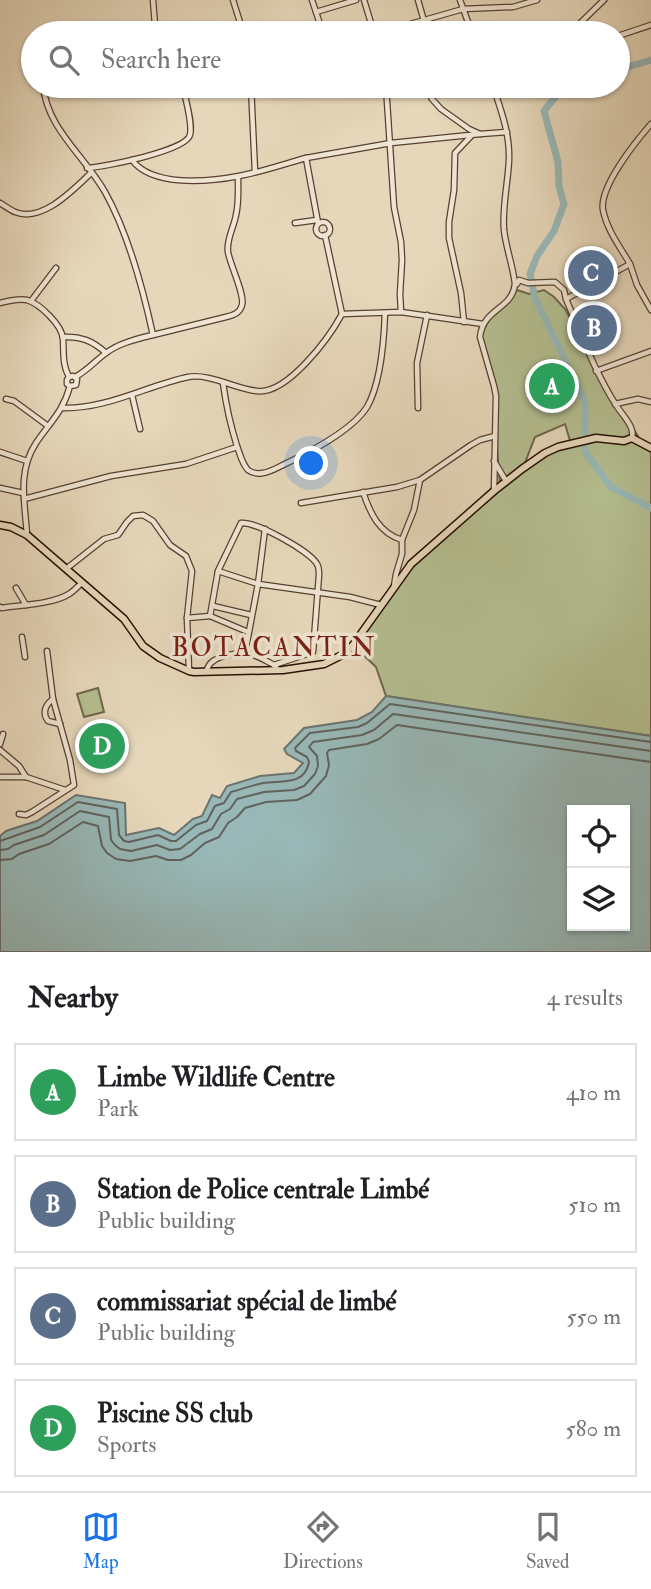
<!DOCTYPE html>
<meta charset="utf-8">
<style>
body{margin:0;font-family:"IM FELL Double Pica",serif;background:#f6f6f6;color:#202124}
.controls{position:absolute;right:21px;bottom:21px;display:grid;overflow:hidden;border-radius:0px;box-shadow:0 2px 5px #0004}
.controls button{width:63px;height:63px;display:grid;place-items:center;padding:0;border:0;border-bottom:2px solid #e0e0e0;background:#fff;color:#202124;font:35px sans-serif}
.you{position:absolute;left:312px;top:464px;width:24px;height:24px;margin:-18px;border:5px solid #fff;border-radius:50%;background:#1a73e8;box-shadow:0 0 0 10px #1a73e833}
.badge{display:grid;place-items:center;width:46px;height:46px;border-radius:50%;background:#1a73e8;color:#fff;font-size:23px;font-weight:700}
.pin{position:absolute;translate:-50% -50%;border:4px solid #fff;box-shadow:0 2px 7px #0006}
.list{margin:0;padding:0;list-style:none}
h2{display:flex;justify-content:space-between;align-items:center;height:91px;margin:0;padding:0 28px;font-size:30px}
h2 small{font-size:23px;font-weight:400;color:#757577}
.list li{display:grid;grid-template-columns:46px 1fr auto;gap:21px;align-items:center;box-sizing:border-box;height:98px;margin:0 14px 14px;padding:0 14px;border:2px solid #e0e0e0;border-radius:0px}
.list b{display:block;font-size:26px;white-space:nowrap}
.list p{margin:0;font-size:23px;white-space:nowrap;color:#757577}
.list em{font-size:23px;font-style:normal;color:#757577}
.icon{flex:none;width:38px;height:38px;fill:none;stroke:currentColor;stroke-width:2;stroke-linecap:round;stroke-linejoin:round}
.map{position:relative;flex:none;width:651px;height:952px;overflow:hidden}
.search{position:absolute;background:#fff;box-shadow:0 2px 5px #0004;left:21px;right:21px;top:21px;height:77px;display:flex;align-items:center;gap:18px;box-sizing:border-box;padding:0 24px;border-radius:38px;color:#757577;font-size:26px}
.sheet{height:539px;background:#fff}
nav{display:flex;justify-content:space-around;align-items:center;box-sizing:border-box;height:98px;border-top:2px solid #e0e0e0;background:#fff;font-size:19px;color:#757577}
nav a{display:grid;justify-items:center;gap:4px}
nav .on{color:#1a73e8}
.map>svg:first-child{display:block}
.green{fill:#b4be90;stroke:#6e664a;stroke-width:2;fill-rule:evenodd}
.water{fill:#98b8b7;stroke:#6b746f;stroke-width:2;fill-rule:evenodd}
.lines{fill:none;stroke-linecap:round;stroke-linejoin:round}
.shore{stroke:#60635d;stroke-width:2}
.river{stroke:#98b8b7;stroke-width:7}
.minor-casing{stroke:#574031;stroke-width:7}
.highway-casing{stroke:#270e03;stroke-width:9}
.minor{stroke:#efe5d2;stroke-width:4.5}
.highway{stroke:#e6d7ba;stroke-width:6}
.labels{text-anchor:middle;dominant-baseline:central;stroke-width:7;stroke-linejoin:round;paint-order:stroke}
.quarter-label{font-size:26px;letter-spacing:2px;fill:#7a1f14;stroke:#efe5d2}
</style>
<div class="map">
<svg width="651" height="952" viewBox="0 0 651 952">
<rect width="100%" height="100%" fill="#e6d7ba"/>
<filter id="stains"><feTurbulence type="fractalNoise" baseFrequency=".00286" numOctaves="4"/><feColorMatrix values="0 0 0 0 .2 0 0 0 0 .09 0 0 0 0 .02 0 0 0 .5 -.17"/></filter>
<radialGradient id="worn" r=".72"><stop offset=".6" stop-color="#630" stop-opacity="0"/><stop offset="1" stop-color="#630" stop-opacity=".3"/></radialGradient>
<g class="green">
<path d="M517 290 529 294 544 290 554 297 565 309 619 407 638 436 637 444 651 450V736L386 696 376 667 354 646 413 563 500 486 496 436 497 392 481 337 487 320 508 302ZM565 424 571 444 551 450 523 468 535 437Z"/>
<path d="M98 688 104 712 84 717 77 694Z"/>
</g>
<path class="water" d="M386 696 651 736V952H0V836L6 831 37 821 76 795 125 803 126 835 159 828 174 835 193 819 202 816 212 795 220 798 227 786 260 776 294 773 303 763 287 754 284 749 304 728 357 720 372 712ZM572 810H625V926H572Z"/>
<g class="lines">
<g class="shore">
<path d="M0 841 40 827 78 802 117 809 119 835 124 841 129 842 158 835 171 841H176L196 825 207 821 215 806 224 803 231 792C242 789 253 785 263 783 281 780 305 786 309 762L307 757 296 751 295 748 310 733 358 727 367 723 390 704 651 742"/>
<path d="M0 850 8 849 14 845 44 835 80 811 109 817 111 840 115 845 120 849 131 851 157 845 170 850 180 849 200 834 212 829 221 814 230 809 237 799 264 792 294 790 304 786 315 774 318 766 317 756 309 747 313 742 362 735 374 730 393 714 651 751"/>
<path d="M0 860 12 859 19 854 49 844 83 822 98 826 102 846 107 853 116 859 130 861 156 856 168 860H181L191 855 205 843 219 837 228 823 237 817 245 808 266 802 297 800 310 794 326 776 329 765 327 753 329 750 367 744 379 739 397 725 651 762"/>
</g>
<g class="river">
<path d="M618 70 651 60"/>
<path d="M572 86 561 90 544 111 558 162 559 186 564 204 554 231 537 256 530 274 535 298 585 402V452L611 487 651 508"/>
</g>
<defs>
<g id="minor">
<path d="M153 0 155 25"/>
<path d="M233 0 243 32"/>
<path d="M312 0 323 33"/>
<path d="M364 0 374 33"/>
<path d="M418 0 424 21"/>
<path d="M460 0 472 33"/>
<path d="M316 12 356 0"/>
<path d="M573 31 586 33"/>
<path d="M98 33 117 28 148 25 194 30 320 33"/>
<path d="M379 33 463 9 513 7 537 0"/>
<path d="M570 33 604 0"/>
<path d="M618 36 651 25"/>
<path d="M43 86C48 130 84 155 105 192 128 233 143 289 153 335 137 339 119 343 106 353 95 361 87 371 75 377"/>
<path d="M251 86 255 172"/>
<path d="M386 86 394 207 401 242 402 260 400 294 401 312"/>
<path d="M426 86 432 99 441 109 469 129 480 134 507 132"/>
<path d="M493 86C501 110 510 134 509 160 508 183 502 207 504 230 506 248 513 266 515 284 512 310 483 308 480 337L494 386 496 396 494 491"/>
<path d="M495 94 511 86"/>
<path d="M306 158 391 143 480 134"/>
<path d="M132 160C152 187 208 182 239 176 261 172 284 164 306 158L318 223"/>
<path d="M87 168C104 167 186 151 190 135 193 123 185 99 183 86"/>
<path d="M0 203C5 206 10 210 15 212 42 223 73 190 91 173"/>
<circle cx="323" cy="229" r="7"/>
<path d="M295 223 317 220"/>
<path d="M630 264 637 285 651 310"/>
<path d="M517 284 519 280 528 283 555 282 564 290 566 299C581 334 595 372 616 405 622 415 635 426 632 438"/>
<path d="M566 299 630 264C620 247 607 230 603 210 599 187 636 141 651 124"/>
<path d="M31 301 56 268"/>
<path d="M0 303C8 301 19 298 27 300 40 304 62 325 63 339 64 353 62 364 69 377"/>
<path d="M342 314 401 312 483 324"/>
<path d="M464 322 461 293 449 238V222L454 190 455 153 472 135"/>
<path d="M153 335 226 317C234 315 240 313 242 305 245 294 230 265 228 252 226 240 234 227 236 215 239 202 238 189 238 177"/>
<path d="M63 337C81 336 93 341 106 353"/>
<path d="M596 371 651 351"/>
<path d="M223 383C226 405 230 424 237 446 240 454 242 464 248 470 252 473 258 474 263 473 270 472 277 468 283 465 308 453 352 431 367 407 381 383 384 340 385 313"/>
<path d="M132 395 140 429"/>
<path d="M6 399 14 401 48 426"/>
<path d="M615 404 638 399 651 402"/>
<path d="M63 408C107 409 146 386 188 377 209 373 236 389 257 391 287 395 329 338 342 314L325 235"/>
<path d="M418 408 417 363 427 315"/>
<path d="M0 452 27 461"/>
<path d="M494 461 506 481"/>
<path d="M0 488 23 493"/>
<path d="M363 492C370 513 379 533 402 540"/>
<path d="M24 499 111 476 186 464 237 447"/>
<path d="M301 503 397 487 420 480 471 445 480 440 495 436"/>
<path d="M27 535C25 503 17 472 36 443 50 422 63 412 70 386L76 385 77 379 73 376 69 377 67 380V384L70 386"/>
<path d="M66 569 104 539 118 535 127 522 133 516 143 515 153 521 170 545 186 556 192 571 187 618 189 671"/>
<path d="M218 571 258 584 350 597 381 605"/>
<path d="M394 586 396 574 402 554V540L414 510 420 480"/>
<path d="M16 588 26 605"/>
<path d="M213 606 251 615"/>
<path d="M0 607 2 608C22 605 53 604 69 594 74 591 78 586 82 583"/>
<path d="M210 616 248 632"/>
<path d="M187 618 210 616 218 571 241 523C255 521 310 551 317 564 319 567 319 571 319 575L313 652 274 665"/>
<path d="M22 637 25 657"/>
<path d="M245 653 258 584 265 529"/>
<path d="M206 672C207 669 209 664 212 662 220 655 240 652 250 654 259 656 268 662 276 666"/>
<path d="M53 699C45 705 42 713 48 721L60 724"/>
<path d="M0 744 3 734"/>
<path d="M0 750 19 766 26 777"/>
<path d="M0 777H26L65 790"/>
<path d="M19 814 26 815 32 812 74 785 70 760 53 699 47 651"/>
</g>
<path id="highway" d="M0 525 11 527 27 535 124 619 143 646 160 658 189 671 194 672 283 670 324 664 346 653 353 645 411 564 494 491 522 469 545 453 558 447 596 438 624 441 632 438 651 448"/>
</defs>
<use href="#minor" class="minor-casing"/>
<use href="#highway" class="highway-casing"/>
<use href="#minor" class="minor"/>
<use href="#highway" class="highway"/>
</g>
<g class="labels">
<g class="quarter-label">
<text x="274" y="648">BOTACANTIN</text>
</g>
</g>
<rect width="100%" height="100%" filter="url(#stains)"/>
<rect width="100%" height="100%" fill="url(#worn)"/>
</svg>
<div class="controls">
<button><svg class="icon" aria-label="locate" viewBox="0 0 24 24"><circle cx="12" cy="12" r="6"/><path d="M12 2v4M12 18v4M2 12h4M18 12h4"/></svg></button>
<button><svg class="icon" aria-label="layers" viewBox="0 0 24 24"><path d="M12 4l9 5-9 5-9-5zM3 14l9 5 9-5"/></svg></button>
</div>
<div class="you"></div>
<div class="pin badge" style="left:552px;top:386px;background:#2e9e5b">A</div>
<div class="pin badge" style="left:594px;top:328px;background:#5c6f8a">B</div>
<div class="pin badge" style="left:591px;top:273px;background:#5c6f8a">C</div>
<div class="pin badge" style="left:102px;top:746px;background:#2e9e5b">D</div>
<div class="search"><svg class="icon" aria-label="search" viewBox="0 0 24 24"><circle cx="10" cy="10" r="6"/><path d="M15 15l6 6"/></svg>Search here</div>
</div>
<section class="sheet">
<h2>Nearby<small>4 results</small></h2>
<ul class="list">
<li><span class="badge" style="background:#2e9e5b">A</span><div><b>Limbe Wildlife Centre</b><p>Park</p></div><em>410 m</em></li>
<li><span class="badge" style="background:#5c6f8a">B</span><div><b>Station de Police centrale Limbé</b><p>Public building</p></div><em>510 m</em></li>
<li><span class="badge" style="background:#5c6f8a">C</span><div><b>commissariat spécial de limbé</b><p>Public building</p></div><em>550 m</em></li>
<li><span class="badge" style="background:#2e9e5b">D</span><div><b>Piscine SS club</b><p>Sports</p></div><em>580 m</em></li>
</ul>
</section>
<nav>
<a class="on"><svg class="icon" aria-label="map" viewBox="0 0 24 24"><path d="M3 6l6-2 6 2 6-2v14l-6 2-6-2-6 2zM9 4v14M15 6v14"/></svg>Map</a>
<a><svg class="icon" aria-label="directions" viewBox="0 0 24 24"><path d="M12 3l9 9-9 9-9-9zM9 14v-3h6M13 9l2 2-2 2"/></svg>Directions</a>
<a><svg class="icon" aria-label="saved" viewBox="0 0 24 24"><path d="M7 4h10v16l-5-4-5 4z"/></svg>Saved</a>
</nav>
